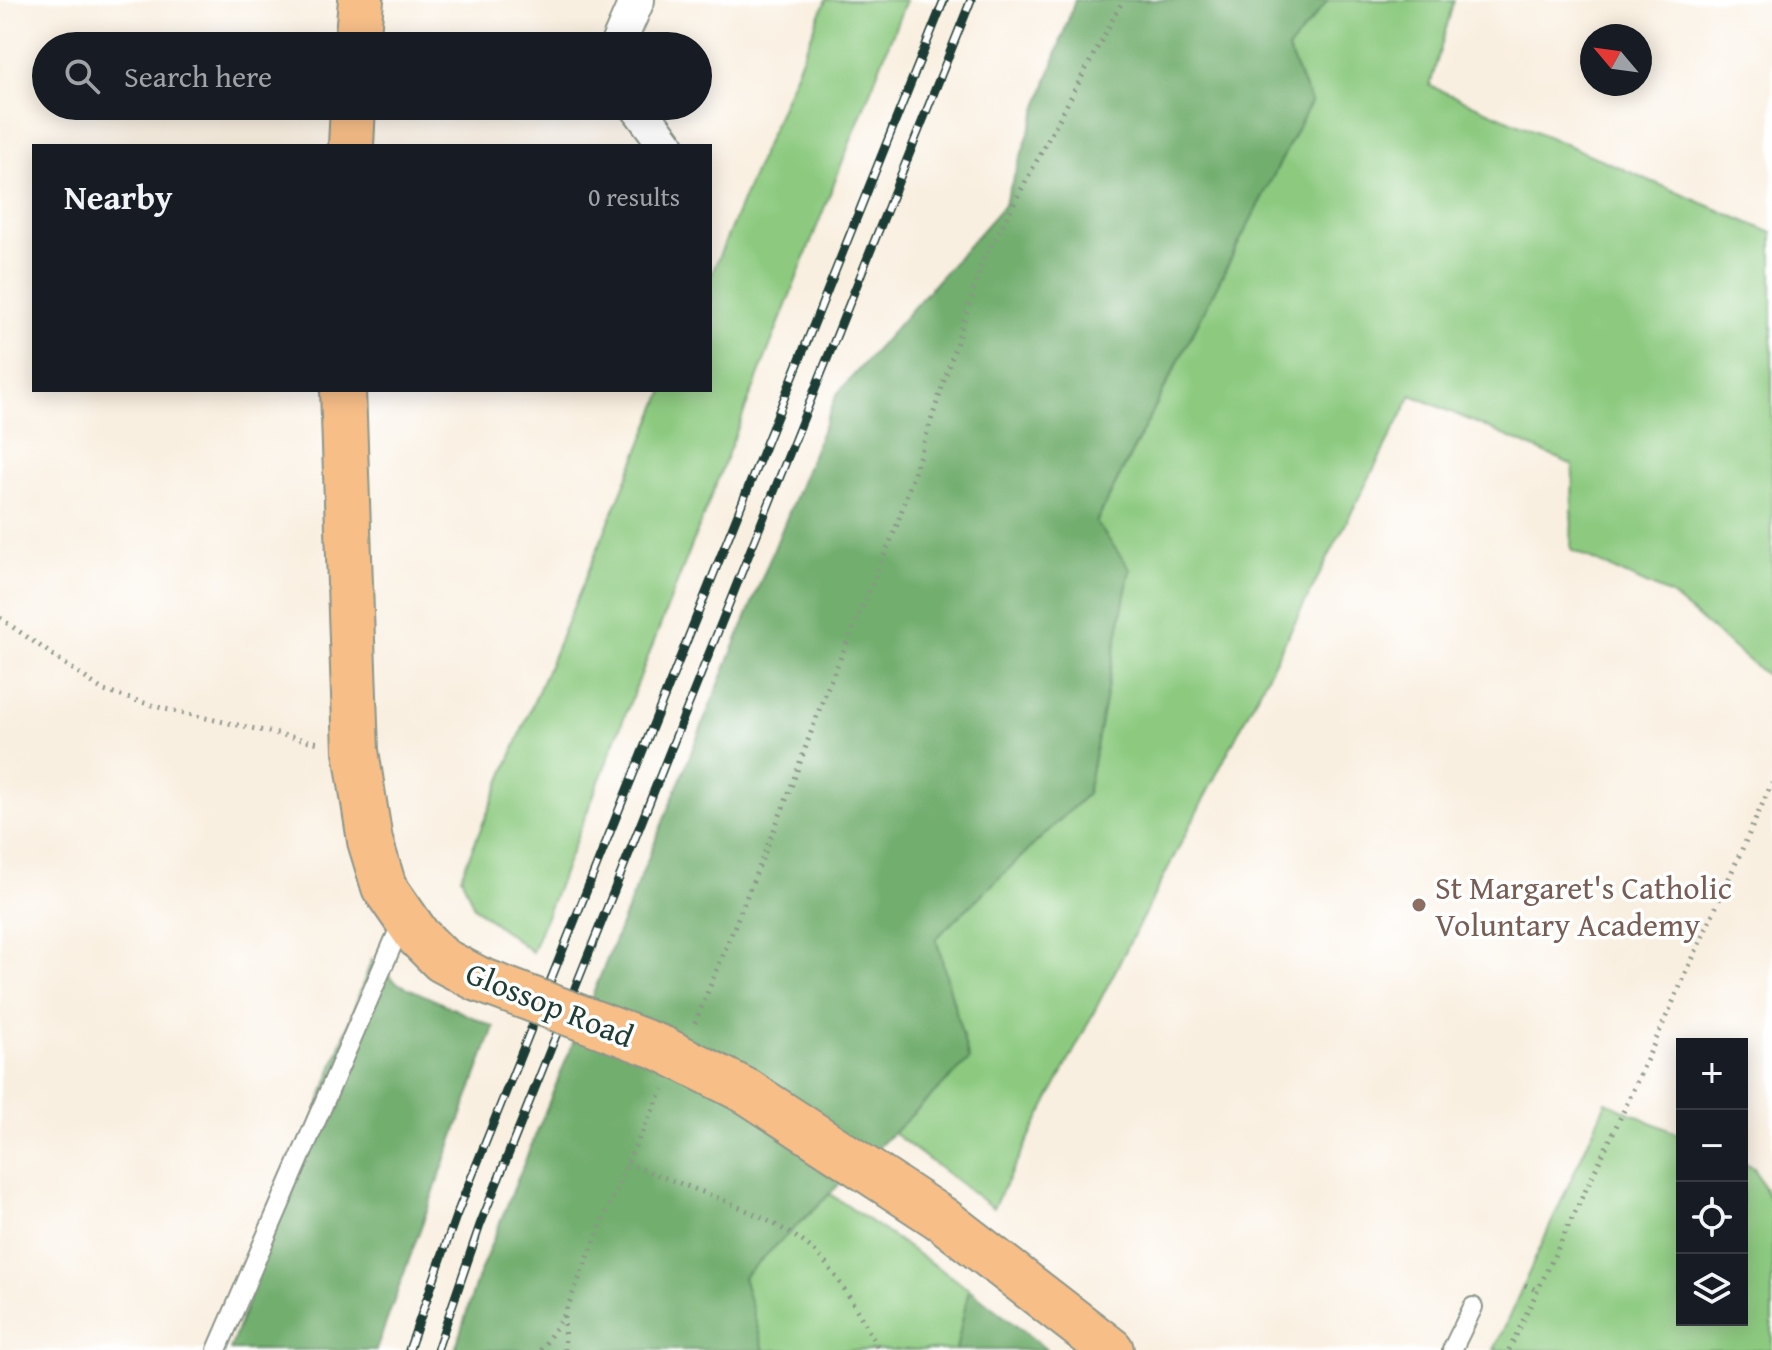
<!DOCTYPE html>
<meta charset="utf-8">
<style>
body{margin:0;font-family:"Gentium Book Plus",serif;background:#242831;color:#f1f3f6}
.controls{position:absolute;right:24px;bottom:24px;display:grid;overflow:hidden;border-radius:0px;box-shadow:0 4px 20px #0003}
.controls button{width:72px;height:72px;display:grid;place-items:center;padding:0;border:0;border-bottom:2px solid #363941;background:#171b24;color:#f1f3f6;font:40px sans-serif}
.compass{position:absolute;left:1580px;top:24px;width:72px;height:72px;border-radius:50%;background:#171b24;box-shadow:0 4px 20px #0003;rotate:299deg}
.list{margin:0;padding:0;list-style:none}
h2{display:flex;justify-content:space-between;align-items:center;height:104px;margin:0;padding:0 32px;font-size:34px}
h2 small{font-size:26px;font-weight:400;color:#9ea1a6}
.icon{flex:none;width:44px;height:44px;fill:none;stroke:currentColor;stroke-width:2;stroke-linecap:round;stroke-linejoin:round}
.map{position:relative;flex:none;width:1772px;height:1350px;overflow:hidden}
.search{position:absolute;background:#171b24;box-shadow:0 4px 20px #0003;left:32px;top:32px;width:680px;height:88px;display:flex;align-items:center;gap:20px;box-sizing:border-box;padding:0 28px;border-radius:44px;color:#9ea1a6;font-size:30px}
.panel{position:absolute;background:#171b24;box-shadow:0 4px 20px #0003;left:32px;top:144px;width:680px;height:248px;border-radius:0px}
.map>svg:first-child{display:block}
.green{fill:#8dca80;stroke:#56845a;stroke-width:2}
.forest{fill:#72ae6e;stroke:#487651;stroke-width:2}
.lines{fill:none;stroke-linecap:round;stroke-linejoin:round}
.lane-casing{stroke:#8c968a;stroke-width:22}
.street-casing{stroke:#8c968a;stroke-width:38}
.primary-casing{stroke:#8c968a;stroke-width:48}
.path{stroke:#8c968a;stroke-width:5;stroke-dasharray:2 6;stroke-linecap:butt}
.lane{stroke:#fff;stroke-width:18}
.street{stroke:#fff;stroke-width:34}
.primary{stroke:#f7be88;stroke-width:44}
.rail-casing{stroke:#1f3d34;stroke-width:9}
.rail{stroke:#fff;stroke-width:6;stroke-dasharray:18;stroke-linecap:butt}
.primary-bridge-casing{stroke:#8c968a;stroke-width:48;stroke-linecap:butt}
.primary-bridge{stroke:#f7be88;stroke-width:44}
.education-dot{fill:#8d6e63;stroke:#fff;stroke-width:3}
.labels{text-anchor:middle;dominant-baseline:central;stroke-width:7;stroke-linejoin:round;paint-order:stroke}
.education-label{font-size:32px;fill:#785e54;stroke:#fff;text-anchor:start}
.street-label{font-size:32px;fill:#1f3d34;stroke:#fff}
</style>
<div class="map">
<svg width="1772" height="1350" viewBox="0 0 1772 1350">
<rect width="100%" height="100%" fill="#fff"/>
<filter id="ink" filterUnits="userSpaceOnUse"><feTurbulence type="fractalNoise" baseFrequency=".0125" numOctaves="2"/><feDisplacementMap in="SourceGraphic" scale="16" xChannelSelector="R" yChannelSelector="G"/><feConvolveMatrix kernelMatrix="1 2 1 2 8 2 1 2 1" color-interpolation-filters="sRGB"/></filter>
<filter id="wash" filterUnits="userSpaceOnUse"><feTurbulence type="fractalNoise" baseFrequency=".006" numOctaves="4" result="noise"/><feDisplacementMap in="SourceGraphic" scale="32" xChannelSelector="R" yChannelSelector="G"/><feGaussianBlur stdDeviation="1.8" result="paint"/><feColorMatrix in="noise" values="0 0 0 0 0 0 0 0 0 0 0 0 0 0 0 0 0 1.4 0 .05"/><feComposite in="paint" operator="in"/></filter>
<g filter="url(#wash)">
<rect width="100%" height="100%" fill="#f9efe0"/>
<g class="green">
<path d="M826 0H906L532 952 474 907 461 876 664 390H710V278Z"/>
<path d="M1328 0H1454L1430 86 1772 233V680L1671 595 1571 550 1573 465 1412 395 993 1208 893 1133 969 1060 936 938 1087 794 1130 569 1096 523 1311 102 1287 50Z"/>
<path d="M1606 1102 1682 1136V1320H1742V1162L1754 1168 1772 1204V1350H1494Z"/>
<path d="M830 1194 969 1289 956 1350H764L743 1277Z"/>
</g>
<g class="forest">
<path d="M1075 0H1328L1288 50 1311 102 1096 522 1130 569 1087 794 936 938 969 1060 743 1277 764 1350H455L477 1279 837 394 1004 205Z"/>
<path d="M372 959 395 982 494 1027 376 1350H230Z"/>
<path d="M969 1289 1047 1350H956Z"/>
</g>
</g>
<g filter="url(#ink)">
<g class="lines">
<defs>
<g id="lane">
<path d="M217 1350 403 920"/>
<path d="M1452 1350 1473 1307"/>
</g>
<g id="street">
<path d="M617 46 637 0"/>
<path d="M637 106 667 146"/>
</g>
<g id="primary">
<path d="M357 46 361 0"/>
<path d="M351 146 353 106"/>
<path d="M343 390 356 751 370 841 384 887 418 936 442 960 478 979"/>
<path d="M942 1219 1111 1350"/>
</g>
</defs>
<use href="#lane" class="lane-casing"/>
<use href="#street" class="street-casing"/>
<use href="#primary" class="primary-casing"/>
<g class="path">
<path d="M0 618 104 691 165 709 319 743"/>
<path d="M695 1023 787 798 825 694 896 528 984 259 1123 0"/>
<path d="M627 1163C681 1185 761 1210 806 1244 835 1266 862 1319 879 1350"/>
<path d="M1525 1285 1538 1291"/>
<path d="M564 1316 565 1350"/>
<path d="M541 1350 564 1315 627 1163 663 1089"/>
<path d="M1509 1350 1624 1110 1772 783"/>
</g>
<use href="#lane" class="lane"/>
<use href="#street" class="street"/>
<use href="#primary" class="primary"/>
<defs>
<g id="rail">
<path d="M409 1350 456 1216 944 0"/>
<path d="M437 1350 480 1225 971 0"/>
</g>
</defs>
<use href="#rail" class="rail-casing"/>
<use href="#rail" class="rail"/>
<defs>
<path id="primary-bridge" d="M478 979 661 1048 748 1092 942 1219"/>
</defs>
<use href="#primary-bridge" class="primary-bridge-casing"/>
<use href="#primary-bridge" class="primary-bridge"/>
</g>
</g>
<circle class="education-dot" cx="1419" cy="905" r="8"/>
<g class="labels">
<g class="education-label">
<text x="1435" y="887">St Margaret's Catholic<tspan x="1435" dy="37">Voluntary Academy</tspan></text>
</g>
<g class="street-label">
<text transform="translate(550 1004) rotate(22)">Glossop Road</text>
</g>
</g>
</svg>
<div class="controls">
<button>+</button>
<button>−</button>
<button><svg class="icon" aria-label="locate" viewBox="0 0 24 24"><circle cx="12" cy="12" r="6"/><path d="M12 2v4M12 18v4M2 12h4M18 12h4"/></svg></button>
<button><svg class="icon" aria-label="layers" viewBox="0 0 24 24"><path d="M12 4l9 5-9 5-9-5zM3 14l9 5 9-5"/></svg></button>
</div>
<svg class="compass" viewBox="-18 -18 36 36"><path d="M0-13l5 13h-10z" fill="#e53935"/><path d="M0 13l5-13h-10z" fill="#9ea1a6"/></svg>
<div class="search"><svg class="icon" aria-label="search" viewBox="0 0 24 24"><circle cx="10" cy="10" r="6"/><path d="M15 15l6 6"/></svg>Search here</div>
<section class="panel">
<h2>Nearby<small>0 results</small></h2>
<ul class="list">
</ul>
</section>
</div>
